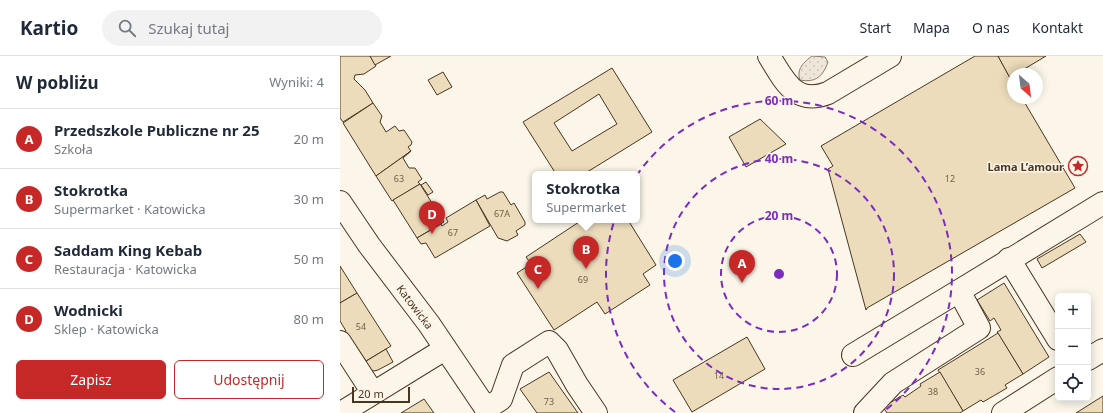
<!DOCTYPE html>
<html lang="pl">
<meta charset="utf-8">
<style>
body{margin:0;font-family:"Noto Sans",sans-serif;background:#f2f2f3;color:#1f2937}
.controls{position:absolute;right:12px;bottom:12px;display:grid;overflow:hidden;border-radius:6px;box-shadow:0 2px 10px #0003}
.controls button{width:36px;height:36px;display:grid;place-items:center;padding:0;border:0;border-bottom:1px solid #e0e1e3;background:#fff;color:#1f2937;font:20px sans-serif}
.compass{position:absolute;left:667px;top:12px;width:36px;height:36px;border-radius:50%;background:#fff;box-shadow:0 2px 10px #0003;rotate:152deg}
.scale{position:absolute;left:12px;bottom:10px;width:58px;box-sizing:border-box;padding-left:4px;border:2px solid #4a3520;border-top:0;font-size:11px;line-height:14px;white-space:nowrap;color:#4a3520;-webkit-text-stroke:3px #fbf6e9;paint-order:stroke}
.you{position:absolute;left:335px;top:205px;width:14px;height:14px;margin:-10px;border:3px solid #fff;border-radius:50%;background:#1a73e8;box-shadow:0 0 0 6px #1a73e833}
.badge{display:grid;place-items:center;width:26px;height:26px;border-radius:50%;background:#c62828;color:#fff;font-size:13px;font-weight:700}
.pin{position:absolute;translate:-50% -33px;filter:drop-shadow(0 1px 2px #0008)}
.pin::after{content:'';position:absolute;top:21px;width:14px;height:12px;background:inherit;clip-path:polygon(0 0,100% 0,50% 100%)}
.popup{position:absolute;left:192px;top:115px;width:108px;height:52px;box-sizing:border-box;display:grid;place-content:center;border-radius:6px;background:#fff;filter:drop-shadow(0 1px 3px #0005);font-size:13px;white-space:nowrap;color:#747a83}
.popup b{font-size:15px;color:#1f2937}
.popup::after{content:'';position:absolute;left:50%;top:100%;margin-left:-8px;border:8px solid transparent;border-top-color:#fff}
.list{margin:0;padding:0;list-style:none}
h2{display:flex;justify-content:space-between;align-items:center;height:52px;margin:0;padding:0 16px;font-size:17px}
h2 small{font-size:13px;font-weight:400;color:#747a83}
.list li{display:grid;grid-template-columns:26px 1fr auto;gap:12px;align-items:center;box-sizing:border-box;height:60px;padding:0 16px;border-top:1px solid #e0e1e3}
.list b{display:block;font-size:15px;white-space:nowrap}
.list p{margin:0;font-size:13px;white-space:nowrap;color:#747a83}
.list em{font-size:13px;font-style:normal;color:#747a83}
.actions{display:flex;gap:8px;padding:12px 16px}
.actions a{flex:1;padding:9px 0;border:1px solid #c62828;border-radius:6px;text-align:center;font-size:14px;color:#c62828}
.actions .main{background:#c62828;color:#fff}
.icon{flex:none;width:22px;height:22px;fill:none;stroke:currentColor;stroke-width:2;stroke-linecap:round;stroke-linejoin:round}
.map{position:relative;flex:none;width:763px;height:357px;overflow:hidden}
header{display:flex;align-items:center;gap:24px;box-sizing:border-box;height:56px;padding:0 20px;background:#fff;border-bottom:1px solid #e0e1e3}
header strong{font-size:19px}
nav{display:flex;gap:22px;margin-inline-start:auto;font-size:14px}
.search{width:280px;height:36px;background:#f2f2f3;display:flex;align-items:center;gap:10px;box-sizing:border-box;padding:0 14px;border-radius:22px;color:#747a83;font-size:15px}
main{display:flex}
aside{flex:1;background:#fff}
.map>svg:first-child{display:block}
.grass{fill:url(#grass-dots);stroke:#887966}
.building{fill:#ecdcbc;stroke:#4a3520;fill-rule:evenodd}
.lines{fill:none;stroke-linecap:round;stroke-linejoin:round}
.minor-casing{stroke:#4a3520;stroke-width:24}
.minor{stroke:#fbf6e9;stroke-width:22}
.ring{fill:none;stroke:#7b2cbf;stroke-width:2;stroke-dasharray:7 5}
.labels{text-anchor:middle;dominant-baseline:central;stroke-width:3;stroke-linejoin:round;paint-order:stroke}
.number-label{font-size:9px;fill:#725f47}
.poi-label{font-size:11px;font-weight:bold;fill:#4a3520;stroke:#fbf6e9;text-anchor:end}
.street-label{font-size:11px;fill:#4a3520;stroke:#fbf6e9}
.centre{fill:#7b2cbf;stroke:#fbf6e9;stroke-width:2}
.ring-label{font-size:12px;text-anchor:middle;font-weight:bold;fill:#7b2cbf;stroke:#fbf6e9;stroke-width:3;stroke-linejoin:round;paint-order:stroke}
</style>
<header>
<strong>Kartio</strong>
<div class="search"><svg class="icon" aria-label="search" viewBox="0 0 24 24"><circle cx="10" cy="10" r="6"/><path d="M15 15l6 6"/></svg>Szukaj tutaj</div>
<nav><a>Start</a><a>Mapa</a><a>O nas</a><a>Kontakt</a></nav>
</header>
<main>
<aside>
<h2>W pobliżu<small>Wyniki: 4</small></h2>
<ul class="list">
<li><span class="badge">A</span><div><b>Przedszkole Publiczne nr 25</b><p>Szkoła</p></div><em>20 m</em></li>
<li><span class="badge">B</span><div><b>Stokrotka</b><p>Supermarket · Katowicka</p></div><em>30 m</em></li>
<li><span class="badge">C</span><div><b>Saddam King Kebab</b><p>Restauracja · Katowicka</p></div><em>50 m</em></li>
<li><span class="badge">D</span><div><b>Wodnicki</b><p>Sklep · Katowicka</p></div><em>80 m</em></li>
</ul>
<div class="actions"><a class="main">Zapisz</a><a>Udostępnij</a></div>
</aside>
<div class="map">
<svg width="763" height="357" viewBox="0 0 763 357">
<defs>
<pattern id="grass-dots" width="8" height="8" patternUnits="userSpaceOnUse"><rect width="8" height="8" fill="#ede6d9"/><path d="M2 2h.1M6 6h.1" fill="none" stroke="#cdc6ba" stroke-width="1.8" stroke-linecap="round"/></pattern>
</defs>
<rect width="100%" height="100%" fill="#fbf6e9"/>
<path class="grass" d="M472 0 485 1 488 6C483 20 476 27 460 24 456 13 464 6 472 0Z"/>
<g class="building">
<path d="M0 0H30L36 10 24 18 15 19 14 23 25 34 33 47 3 66 0 62Z"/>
<path d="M30 0H51L35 9Z"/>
<path d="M635 0H658L673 27V42H682L735 132 527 252 526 254 488 113 493 110 481 90Z"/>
<path d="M658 0H706L676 18H673L670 22Z"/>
<path d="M272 12 312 76 244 118H216L183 66ZM259 38 277 68 232 95 214 67Z"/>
<path d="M103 16 112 31 97 39 88 24Z"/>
<path d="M33 47 42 60 40 66 46 76 55 70 59 75 64 74 72 86 71 89 68 91 71 95 36 120 3 67Z"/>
<path d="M420 63 446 88 406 111 389 81Z"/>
<path d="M71 95 63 102 69 112H75L82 123 78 126 80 128 52 145 36 120Z"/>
<path d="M86 126 93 136 88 139 81 129Z"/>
<path d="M80 128 104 166 77 182 53 144Z"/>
<path d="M160 136H163L171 149 174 147 185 166V169L176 175 178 179 167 185 158 182 136 144 145 139 147 143Z"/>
<path d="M136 144 150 170 95 202 86 187 81 188 77 182 101 168 102 170 108 166 106 162Z"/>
<path d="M242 164H288L316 209 303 218 310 229 265 258 257 246 214 274 177 217 191 208 186 201Z"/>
<path d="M740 178 746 186 702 212 697 203Z"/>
<path d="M0 210 17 237 0 247Z"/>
<path d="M664 227 709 301 683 318 657 276 661 274 654 262 650 265 637 244Z"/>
<path d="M17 237 51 290 26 305 11 283 9 285 3 277 6 275 0 265V247Z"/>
<path d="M658 277 683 318 665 329 667 332 643 346 641 344 623 355 598 314Z"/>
<path d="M407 281 425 313 352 356 333 324Z"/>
<path d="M46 293 53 306 38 314 34 315 29 313 23 307Z"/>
<path d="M209 316 238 357H197L180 333Z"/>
<path d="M600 316 623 355 620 357H547L543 351 563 339 565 341 581 330 580 328Z"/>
<path d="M763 340V357H736Z"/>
<path d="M84 343 94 357H61Z"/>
</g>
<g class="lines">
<defs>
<g id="minor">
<path d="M429 0C444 24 455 50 488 37L550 0"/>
<path id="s1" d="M0 146 29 189 89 268 149 357"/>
<path d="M669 203 718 283"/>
<path d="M0 286 33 337"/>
<path d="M513 299 619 235"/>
<path d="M748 303 763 294"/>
<path d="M146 353 161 343 173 309 209 286 217 294 237 329 256 357"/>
<path d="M1 357 105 293"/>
<path d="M525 357 553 327 639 272 619 235 763 147"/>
<path d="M663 357 718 322"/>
</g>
</defs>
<use href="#minor" class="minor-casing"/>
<use href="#minor" class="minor"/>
</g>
<g class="ring">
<circle cx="439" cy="218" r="58"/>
<circle cx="439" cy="218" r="115"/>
<path d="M335 356A173 173 0 1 1 543 356"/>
</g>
<defs>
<symbol id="sight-ring" viewBox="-11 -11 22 22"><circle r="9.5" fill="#fbf6e9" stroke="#c62828" stroke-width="1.5"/><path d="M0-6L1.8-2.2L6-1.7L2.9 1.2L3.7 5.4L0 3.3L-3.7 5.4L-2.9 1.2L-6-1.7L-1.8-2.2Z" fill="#c62828"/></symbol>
</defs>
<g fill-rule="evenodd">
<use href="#sight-ring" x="727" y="99" width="22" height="22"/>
</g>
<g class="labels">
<g class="number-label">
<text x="59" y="122">63</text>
<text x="610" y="122">12</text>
<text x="162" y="157">67A</text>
<text x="113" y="176">67</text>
<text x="243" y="223">69</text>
<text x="21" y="270">54</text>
<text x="640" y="315">36</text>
<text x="379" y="319">14</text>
<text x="593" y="335">38</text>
<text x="209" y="345">73</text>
</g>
<g class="poi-label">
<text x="724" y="110">Lama L’amour</text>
</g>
<g class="street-label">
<text stroke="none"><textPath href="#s1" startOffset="129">Katowicka</textPath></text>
</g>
</g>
<circle cx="439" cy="218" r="6" class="centre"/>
<g class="ring-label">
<text x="439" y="49">60 m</text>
<text x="439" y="107">40 m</text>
<text x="439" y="164">20 m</text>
</g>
</svg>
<div class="controls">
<button>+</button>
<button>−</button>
<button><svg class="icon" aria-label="locate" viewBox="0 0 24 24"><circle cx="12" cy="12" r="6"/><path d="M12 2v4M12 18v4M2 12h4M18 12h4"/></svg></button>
</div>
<svg class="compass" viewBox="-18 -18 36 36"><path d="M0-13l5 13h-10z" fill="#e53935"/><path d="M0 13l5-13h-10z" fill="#747a83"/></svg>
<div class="scale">20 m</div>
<div class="you"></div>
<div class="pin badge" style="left:402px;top:227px">A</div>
<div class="pin badge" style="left:246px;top:213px">B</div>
<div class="popup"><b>Stokrotka</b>Supermarket</div>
<div class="pin badge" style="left:198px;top:233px">C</div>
<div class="pin badge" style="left:92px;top:178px">D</div>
</div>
</main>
